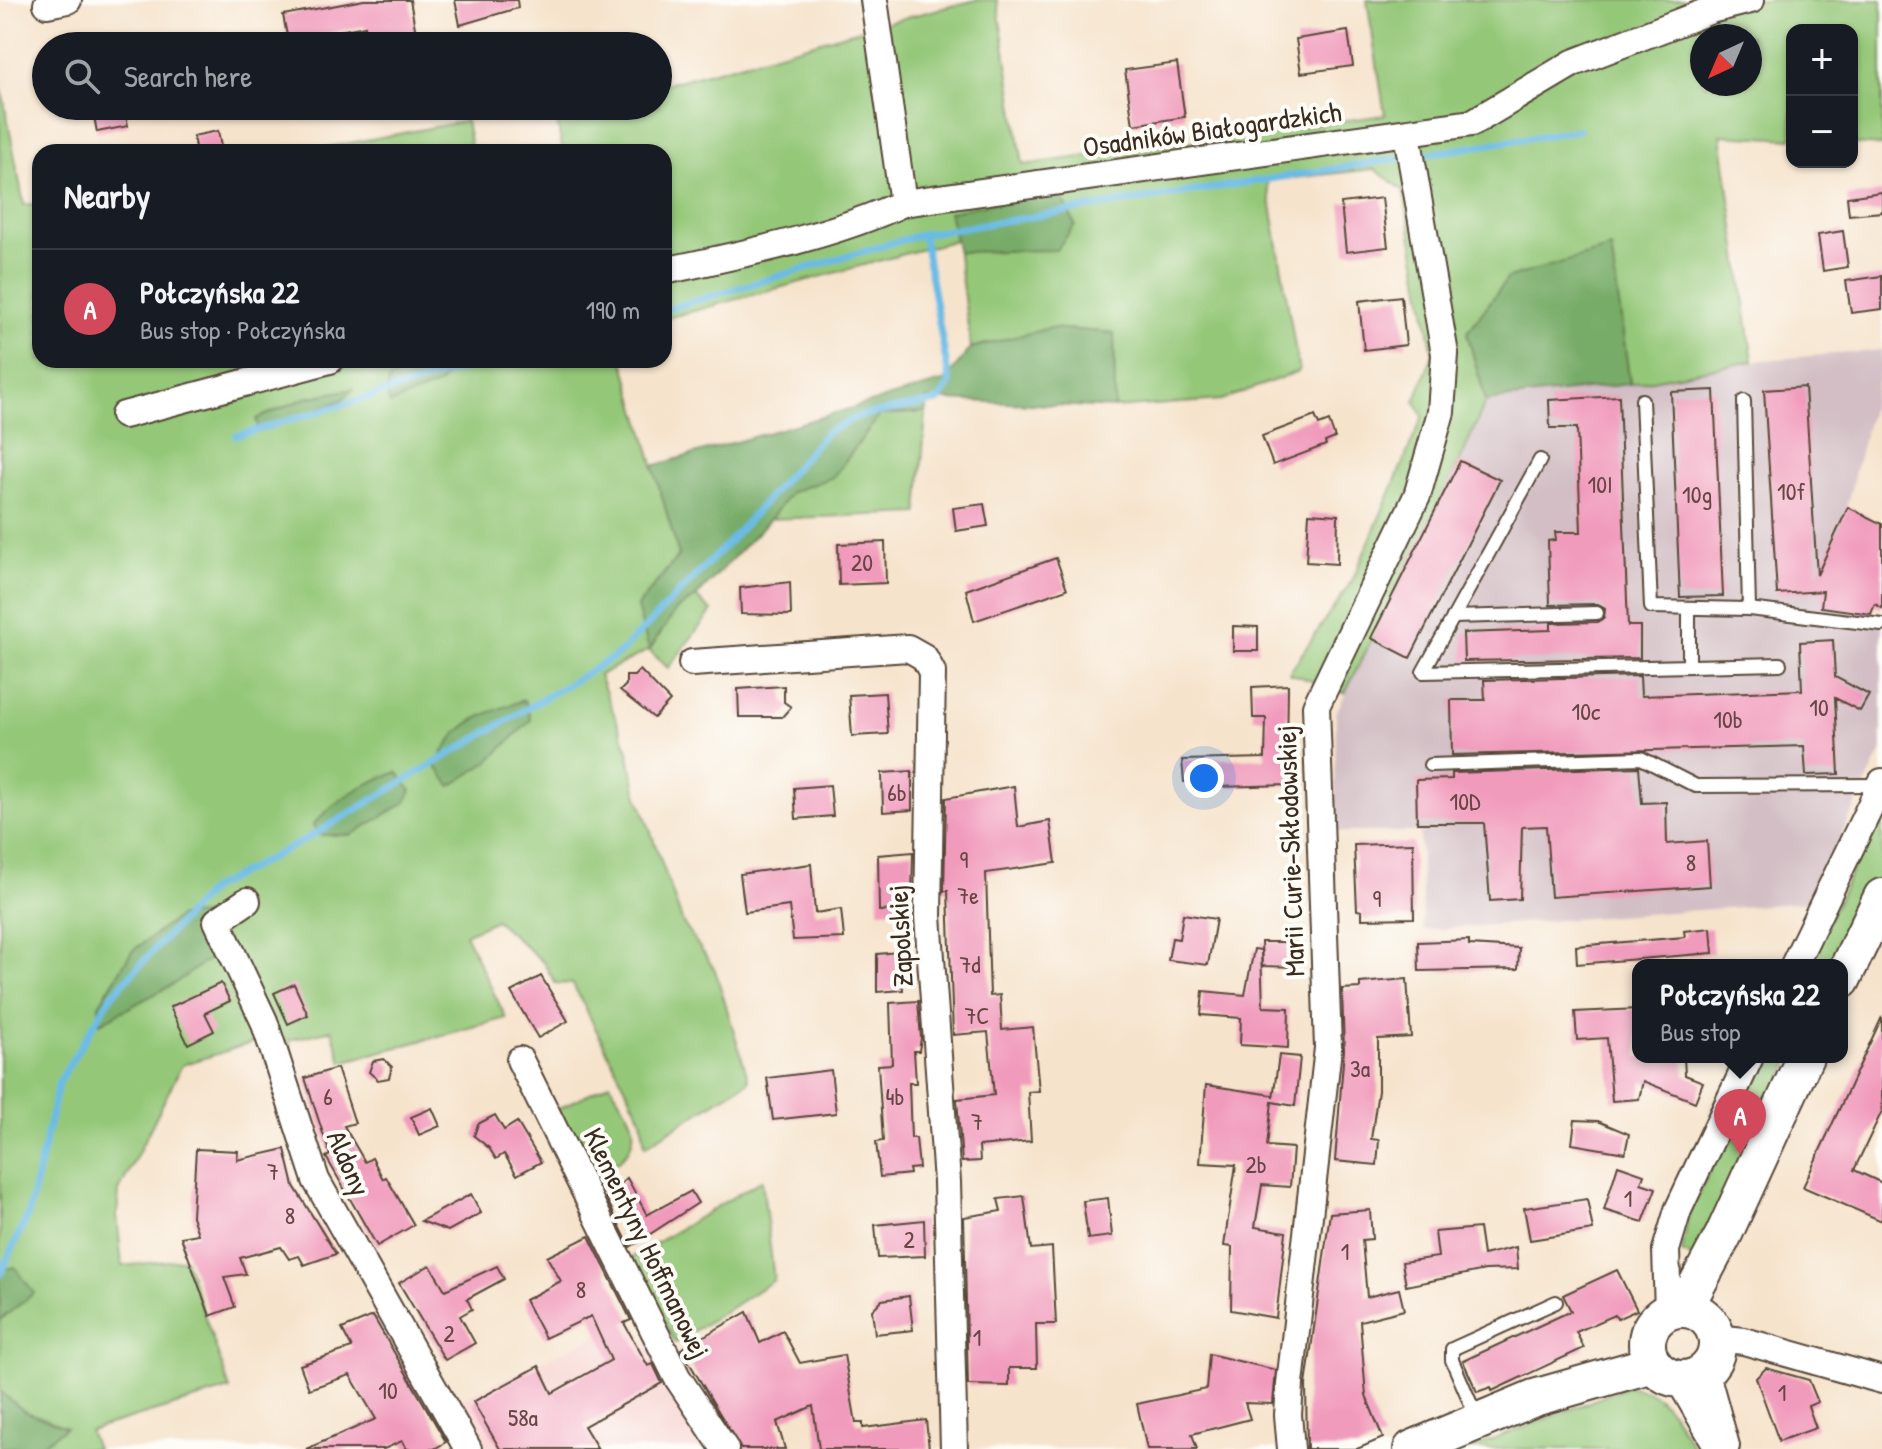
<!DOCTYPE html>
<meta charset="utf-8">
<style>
body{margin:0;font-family:"Patrick Hand",sans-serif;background:#20242c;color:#f1f3f6}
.controls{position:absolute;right:24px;top:24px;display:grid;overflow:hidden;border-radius:16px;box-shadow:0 2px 6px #0004}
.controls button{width:72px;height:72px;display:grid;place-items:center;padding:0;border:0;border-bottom:2px solid #363941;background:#171b24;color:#f1f3f6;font:40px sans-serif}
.compass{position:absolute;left:1690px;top:24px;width:72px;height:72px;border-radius:50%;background:#171b24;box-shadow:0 2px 6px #0004;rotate:224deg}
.you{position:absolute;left:1204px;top:778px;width:28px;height:28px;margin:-20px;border:6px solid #fff;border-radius:50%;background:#1a73e8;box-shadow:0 0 0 12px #1a73e833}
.badge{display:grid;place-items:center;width:52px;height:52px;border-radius:50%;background:#d1495b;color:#fff;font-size:26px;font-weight:700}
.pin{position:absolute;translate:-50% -66px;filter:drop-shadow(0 2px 4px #0008)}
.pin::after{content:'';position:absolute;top:42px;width:28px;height:24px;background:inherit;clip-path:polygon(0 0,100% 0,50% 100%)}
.popup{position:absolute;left:1632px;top:959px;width:216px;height:104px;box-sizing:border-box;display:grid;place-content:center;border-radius:16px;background:#171b24;filter:drop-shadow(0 2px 6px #0005);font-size:26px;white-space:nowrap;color:#9ea1a6}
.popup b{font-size:30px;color:#f1f3f6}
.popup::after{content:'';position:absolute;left:50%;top:100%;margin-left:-16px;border:16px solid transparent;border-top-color:#171b24}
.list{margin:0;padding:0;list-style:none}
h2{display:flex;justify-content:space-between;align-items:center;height:104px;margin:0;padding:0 32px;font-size:34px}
h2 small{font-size:26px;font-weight:400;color:#9ea1a6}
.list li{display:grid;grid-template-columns:52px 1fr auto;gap:24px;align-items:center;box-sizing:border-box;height:120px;padding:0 32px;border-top:2px solid #363941}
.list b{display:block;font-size:30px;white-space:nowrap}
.list p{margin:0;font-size:26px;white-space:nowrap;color:#9ea1a6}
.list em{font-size:26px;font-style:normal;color:#9ea1a6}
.icon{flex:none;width:44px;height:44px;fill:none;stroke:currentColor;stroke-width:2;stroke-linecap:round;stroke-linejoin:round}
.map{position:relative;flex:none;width:1882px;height:1449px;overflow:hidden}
.search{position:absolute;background:#171b24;box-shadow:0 2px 6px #0004;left:32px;top:32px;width:640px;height:88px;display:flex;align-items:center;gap:20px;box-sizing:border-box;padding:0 28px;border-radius:44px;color:#9ea1a6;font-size:30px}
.panel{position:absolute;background:#171b24;box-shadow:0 2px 6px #0004;left:32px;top:144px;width:640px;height:224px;border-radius:24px}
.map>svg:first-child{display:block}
.built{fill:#f7d0ce}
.industrial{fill:#d2bec4}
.green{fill:#94c778;stroke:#68784b;stroke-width:2;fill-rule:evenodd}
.forest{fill:#77ac68;stroke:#596b43;stroke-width:2}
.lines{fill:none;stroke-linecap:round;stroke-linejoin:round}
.stream{stroke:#6abbe5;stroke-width:7}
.building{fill:#f19bbc}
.lane-casing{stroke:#574638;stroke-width:16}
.street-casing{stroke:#574638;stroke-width:30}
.secondary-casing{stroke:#574638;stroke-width:40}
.lane{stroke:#fff;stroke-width:12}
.street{stroke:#fff;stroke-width:26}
.secondary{stroke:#fff;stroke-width:36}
.labels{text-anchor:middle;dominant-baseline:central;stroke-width:8;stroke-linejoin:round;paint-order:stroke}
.number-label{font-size:24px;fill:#684646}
.street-label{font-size:28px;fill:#3b2a1e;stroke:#fdfcf7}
</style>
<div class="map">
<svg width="1882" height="1449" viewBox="0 0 1882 1449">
<rect width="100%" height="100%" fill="#fdfcf7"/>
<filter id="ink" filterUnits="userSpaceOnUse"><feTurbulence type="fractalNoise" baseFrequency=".0125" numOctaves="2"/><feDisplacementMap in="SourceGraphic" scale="16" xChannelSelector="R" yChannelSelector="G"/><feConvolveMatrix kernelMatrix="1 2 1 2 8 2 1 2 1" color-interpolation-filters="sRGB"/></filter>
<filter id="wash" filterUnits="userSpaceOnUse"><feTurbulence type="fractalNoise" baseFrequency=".006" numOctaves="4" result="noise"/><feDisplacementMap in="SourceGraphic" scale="32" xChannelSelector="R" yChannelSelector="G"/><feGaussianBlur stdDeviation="1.8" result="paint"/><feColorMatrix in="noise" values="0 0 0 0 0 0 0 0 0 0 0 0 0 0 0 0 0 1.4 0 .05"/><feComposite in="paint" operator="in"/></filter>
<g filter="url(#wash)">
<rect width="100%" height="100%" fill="#f6e3cc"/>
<path class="built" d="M632 1319 709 1449H485L461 1399Z"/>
<path class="industrial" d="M1882 350V365L1821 607 1882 614V750L1809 902 1423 930 1420 832H1335L1336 713 1460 461 1486 401 1630 384 1753 361Z"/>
<g class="green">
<path d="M977 0H997L1023 165 1385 115 1367 0H1882V146L1852 144V30H1792V139L1721 135 1753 361 1630 384 1611 249 1508 278 1467 333 1486 401 1460 461 1345 693 1289 673 1353 579 1423 416 1415 402 1433 354 1403 190 1374 169 1267 181 1299 371 1222 400 1115 408 1114 333 1050 328 971 348 956 240 664 319V152H563L554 106H658V86C765 59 870 24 977 0ZM1702 36H1750V84H1702Z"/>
<path d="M0 80 24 205 40 203V360H623L679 555 637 607 650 649 677 609 696 597 712 611 668 668 649 650 599 675 628 750 636 790 683 923 715 970 749 1081 645 1146 641 1118 573 984 555 983 544 963 496 920 465 934 506 1018 342 1062 332 1030 289 1040 293 1056 268 1066 261 1040 182 1065 119 1191 117 1215 122 1266 185 1259 230 1389 89 1431 96 1449H0Z"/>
<path d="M466 121 472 152H303Z"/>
<path d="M926 412 918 513 770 519 791 492 833 477 880 415Z"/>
<path d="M1882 808V870L1836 965H1807Z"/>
<path d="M1764 1057H1792L1695 1259 1682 1252 1688 1216Z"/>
<path d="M610 1083C616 1095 628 1110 632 1123 639 1151 613 1172 587 1173L552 1112Z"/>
<path d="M762 1180 774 1280 675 1343 631 1258Z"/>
<path d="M1627 1387C1663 1387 1678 1422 1694 1449H1469Z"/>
</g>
<g class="forest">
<path d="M1058 189 1075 225 1056 250 958 252 949 212Z"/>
<path d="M1611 248 1630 384 1486 401 1467 333 1508 278Z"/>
<path d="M1050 328 1114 333 1115 408 927 399 926 412 880 415 833 477 791 492 770 519 696 597 677 609 649 650 637 607 679 555 653 466 945 381 971 348Z"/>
<path d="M430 360H463L438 385 390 404 387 394 389 379Z"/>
<path d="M353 389 342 400 259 432 256 419 305 398Z"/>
<path d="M524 700 531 720 488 762 451 786 436 767C455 721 479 716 524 700Z"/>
<path d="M397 772 411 790 406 802 351 835H319L313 825C338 797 363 784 397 772Z"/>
<path d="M206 915 219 938 213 956 174 984 100 1023 99 1005 132 951 180 916Z"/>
<path d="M15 1267 34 1293 0 1320V1270Z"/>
<path d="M0 1391 24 1411 66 1427 39 1447 0 1448Z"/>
</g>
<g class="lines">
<g class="stream">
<path d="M664 310 923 234 1579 130"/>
<path d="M236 436 495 360"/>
<path d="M0 1275 28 1215 59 1082 111 996 211 889 303 841 619 654 728 543 826 433 859 416 938 401 950 384 923 234"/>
</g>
</g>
<g id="blocks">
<g class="building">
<path d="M364 0H410L416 34 368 42 365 26 308 37 309 43 289 46 283 15Z"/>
<path d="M455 0H517L518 8 460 25Z"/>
<path d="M1348 31 1353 66 1301 73 1296 39Z"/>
<path d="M1177 63 1185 117 1133 125 1125 70Z"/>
<path d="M92 106H124L128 126 97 132Z"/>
<path d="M218 131 222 152H196L193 136Z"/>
<path d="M1882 192V212L1849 215 1847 197Z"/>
<path d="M1382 198 1388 247 1346 252 1341 203Z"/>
<path d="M1843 231 1848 267 1823 271 1818 235Z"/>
<path d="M1882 276V309L1851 313 1846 281Z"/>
<path d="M1401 296 1406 345 1364 350 1359 301Z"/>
<path d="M1805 387 1817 575 1848 507 1882 524V608L1875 604 1871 614 1821 607 1823 591 1777 594 1764 390Z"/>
<path d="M1714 390 1723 596 1680 597 1671 392Z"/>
<path d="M1619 396 1628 626H1640V658L1464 661 1463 633 1551 630V623L1597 622 1604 618 1605 609 1598 604 1550 605 1548 541 1556 540 1555 532H1581L1577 428H1550L1549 400Z"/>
<path d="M1315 416 1319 425 1329 421 1335 438 1325 442 1326 445 1273 465 1262 436Z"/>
<path d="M1460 461 1500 480 1410 658 1371 638Z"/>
<path d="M984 504 988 526 956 531 953 508Z"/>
<path d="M1309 513 1338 515 1337 564 1306 562Z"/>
<path d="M885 542 886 583 839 585 838 544Z"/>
<path d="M1056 558 1067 589 974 621 966 590Z"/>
<path d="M790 582 791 615 741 614 740 588Z"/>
<path d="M1233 626 1258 627V651H1233Z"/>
<path d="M1833 640 1835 677 1869 695 1860 711 1835 698 1839 774 1806 775 1804 746 1452 755 1451 700H1485L1484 680 1640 676 1641 696 1802 690 1800 642Z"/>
<path d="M640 670 670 701 654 718 620 691 626 685V676H634Z"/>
<path d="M1288 685 1287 757H1290L1291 785 1217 787V791L1199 792 1197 782H1184L1182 760 1265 758 1266 718H1253L1252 687Z"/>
<path d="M784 686V702L791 707 782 717H739L738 689Z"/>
<path d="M885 693 888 734 852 736 849 695Z"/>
<path d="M1639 767 1642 803 1666 802 1667 844 1707 841 1710 886 1551 897 1546 826 1522 827 1520 899 1490 901 1484 823H1417L1416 780 1452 779V773Z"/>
<path d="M912 771V810L883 812 882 773Z"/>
<path d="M830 785 833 816 796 819 794 788Z"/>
<path d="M1014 786 1018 827 1050 821 1056 863 986 873 990 996 1000 995 1002 1030 1033 1027 1039 1091 1028 1092 1031 1141 979 1146 980 1161 962 1162 957 1099 994 1095 988 1032 953 1035 948 891H944L946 798Z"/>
<path d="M1413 843 1414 918 1362 919V911L1357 910 1354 845Z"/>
<path d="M913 852 912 894 900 895 901 910 879 911 878 855Z"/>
<path d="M811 864 815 913 841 909 844 938 793 940 789 906 745 912 740 874Z"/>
<path d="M1183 914 1216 919 1208 965 1168 960 1172 938 1179 939Z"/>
<path d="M1711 928 1713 953 1577 964 1576 946 1685 937 1684 931Z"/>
<path d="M1469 940V945L1519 948 1518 969 1419 971 1418 942Z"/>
<path d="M1261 942H1296L1297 967 1262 966Z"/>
<path d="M1254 949 1261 950 1263 1007 1289 1008 1288 1048 1240 1045 1241 1018 1201 1015 1203 991 1245 995Z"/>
<path d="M899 952 903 990 877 992V954Z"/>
<path d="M541 976 568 1021 538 1038 511 992Z"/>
<path d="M1407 979 1411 1037 1378 1039V1091L1371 1139 1379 1140 1377 1165 1335 1161 1344 1050 1342 989 1360 988V983Z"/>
<path d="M221 983 230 1001 205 1013 214 1031 188 1044 170 1007Z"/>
<path d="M294 984 308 1015 288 1024 274 993Z"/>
<path d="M918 1001 921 1038 919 1051H914L916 1083H909L911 1138H916L919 1168 909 1169 910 1174 880 1177 876 1142 883 1141 878 1065 892 1064 890 1003Z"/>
<path d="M1638 1009V1057H1684L1685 1075 1703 1082 1695 1102 1643 1081 1639 1099 1612 1101 1607 1038 1577 1040 1575 1012Z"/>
<path d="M1882 1017V1111L1854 1170 1882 1183V1221L1803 1187Z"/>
<path d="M1279 1055 1300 1057 1295 1106 1272 1102 1267 1146 1293 1148 1290 1187 1262 1185 1255 1227 1286 1232 1276 1318 1231 1310 1232 1247 1224 1246 1236 1165 1200 1163 1206 1085 1273 1095V1098Z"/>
<path d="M384 1059 392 1067 389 1078 378 1080 369 1072 373 1061Z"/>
<path d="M337 1068 355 1123 344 1126 365 1162 372 1158 383 1179 386 1177 414 1225 377 1246 326 1157 330 1155 305 1078Z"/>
<path d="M831 1070 836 1113 773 1120 767 1078Z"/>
<path d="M432 1108 440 1126 419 1135 411 1117Z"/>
<path d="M495 1115 504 1130 517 1122 541 1162 517 1175 504 1154 496 1159 489 1148 474 1136 478 1124Z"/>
<path d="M1575 1120 1598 1121 1629 1134 1625 1153 1572 1144Z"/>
<path d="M196 1149 238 1151 237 1160 285 1149 294 1186 336 1254 304 1265 299 1256 289 1259 281 1247 240 1258 246 1274 224 1277 235 1307 210 1316 181 1237 198 1234 192 1216Z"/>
<path d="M1618 1165 1644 1174 1641 1183 1656 1188 1643 1222 1604 1210Z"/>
<path d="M627 1178 647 1215 691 1191 698 1203 630 1247 606 1198Z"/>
<path d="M471 1194 481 1213 448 1231 421 1221Z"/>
<path d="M1024 1196 1031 1249 1052 1247 1056 1324H1036L1037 1368H1009V1386L968 1385 964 1217 1001 1211 998 1199Z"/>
<path d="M1108 1198 1112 1236 1088 1239 1083 1201Z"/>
<path d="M1587 1199 1593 1230 1530 1240 1524 1208Z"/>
<path d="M1370 1210 1372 1239 1362 1240 1367 1297 1399 1289 1404 1310 1360 1321 1366 1396 1383 1438 1357 1449H1307L1306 1385 1330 1213Z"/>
<path d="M924 1220 925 1256 878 1258 875 1225Z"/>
<path d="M1479 1228 1483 1255 1516 1247 1518 1269 1485 1270 1406 1286 1402 1262 1438 1257 1435 1232Z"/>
<path d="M589 1236 631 1320 624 1323 648 1366 653 1364 662 1383 584 1426 598 1449H500L473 1402 539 1366 552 1393 611 1360 591 1316 545 1338 525 1300 561 1281 547 1257Z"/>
<path d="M430 1265 445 1290 497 1266 504 1279 467 1299 472 1309 460 1316 475 1343 445 1360 399 1283Z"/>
<path d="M1617 1270 1637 1310 1617 1319 1615 1315 1576 1332 1584 1348 1492 1391 1491 1387 1477 1392 1463 1361 1571 1311 1563 1295Z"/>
<path d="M909 1296 913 1330 875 1334 872 1310 882 1300Z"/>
<path d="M747 1312 760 1343 783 1331 800 1363 844 1355 856 1423H863V1428L926 1420 929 1449H819L813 1406 777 1422 785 1449H741L681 1349Z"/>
<path d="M373 1316 446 1442 434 1449H407L402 1441 384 1449H306L376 1419 350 1375 309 1389 300 1365 352 1348 342 1329Z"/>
<path d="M1209 1354 1276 1370 1273 1404 1245 1403 1250 1419 1192 1434 1197 1449H1147L1137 1404 1206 1389Z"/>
<path d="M1766 1368 1809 1380 1818 1402 1808 1406 1816 1428 1779 1441 1756 1378Z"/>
</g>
</g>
</g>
<g filter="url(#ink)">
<use href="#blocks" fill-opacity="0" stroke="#574638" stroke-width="2"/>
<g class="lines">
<defs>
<g id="lane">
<path d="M1642 400 1651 607 1749 609 1882 625"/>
<path d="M1744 401 1749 609"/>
<path d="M1540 460 1423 672 1780 664"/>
<path d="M1689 608V666"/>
<path d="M1453 617 1597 613"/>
<path d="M1430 765 1641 758 1696 786 1881 785"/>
<path d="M1477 1418 1452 1360V1349L1556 1302"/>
</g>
<g id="street">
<path d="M874 0 903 203"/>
<path d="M47 4 68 0"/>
<path d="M664 271C739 255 834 236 903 203L1472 123 1573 63 1711 10 1751 0"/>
<path d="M124 415 330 360"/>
<path d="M692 663 908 648 924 657 932 672 928 916 947 1182 954 1449"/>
<path d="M247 901 217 921 264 1021 316 1180 468 1449"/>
<path d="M1794 965 1882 782"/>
<path d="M520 1060 677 1377 725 1449"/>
<path d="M1668 1312 1666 1250 1678 1210 1750 1057"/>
<path d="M1716 1338 1744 1341 1882 1380"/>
<path d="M1705 1370 1726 1446"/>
<path d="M1678 1378 1719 1449"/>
<path d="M1291 1449 1288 1415 1290 1384 1328 1048 1316 706 1417 496 1441 412 1445 354 1407 134"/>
</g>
<g id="secondary">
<path d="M1842 980 1882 897"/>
<path d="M1684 1309 1723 1236 1805 1057"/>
<circle cx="1682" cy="1344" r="35"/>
<path d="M1412 1449 1534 1398 1653 1364"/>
</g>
</defs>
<use href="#lane" class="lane-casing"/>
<use href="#street" class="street-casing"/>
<use href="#secondary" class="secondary-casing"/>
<use href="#lane" class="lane"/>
<use href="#street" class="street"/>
<use href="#secondary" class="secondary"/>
</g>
</g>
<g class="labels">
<g class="number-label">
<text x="1600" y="484">10I</text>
<text x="1791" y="491">10f</text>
<text x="1697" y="494">10g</text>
<text x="862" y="562">20</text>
<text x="1819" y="707">10</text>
<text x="1586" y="711">10c</text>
<text x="1728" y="719">10b</text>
<text x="897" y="792">6b</text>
<text x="1465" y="801">10D</text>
<text x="964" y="859">9</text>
<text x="1691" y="862">8</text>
<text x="968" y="895">7e</text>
<text x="1377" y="898">9</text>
<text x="970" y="964">7d</text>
<text x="977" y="1015">7C</text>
<text x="1360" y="1068">3a</text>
<text x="328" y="1096">6</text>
<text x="895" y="1096">4b</text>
<text x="977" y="1121">7</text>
<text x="1256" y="1164">2b</text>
<text x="273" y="1171">7</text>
<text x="1628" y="1198">1</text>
<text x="290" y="1215">8</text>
<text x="909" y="1239">2</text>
<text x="1345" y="1251">1</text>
<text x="581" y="1289">8</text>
<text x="449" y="1333">2</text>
<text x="977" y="1337">1</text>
<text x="388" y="1390">10</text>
<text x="1782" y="1392">1</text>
<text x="523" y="1417">58a</text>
</g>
<g class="street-label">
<text transform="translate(1212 129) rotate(-8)">Osadników Białogardzkich</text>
<text transform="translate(1290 851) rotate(-92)">Marii Curie-Skłodowskiej</text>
<text transform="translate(900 936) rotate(-93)">Zapolskiej</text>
<text transform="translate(349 1163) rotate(66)">Aldony</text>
<text transform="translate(647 1243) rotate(64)">Klementyny Hoffmanowej</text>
</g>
</g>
</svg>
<div class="controls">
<button>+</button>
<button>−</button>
</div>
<svg class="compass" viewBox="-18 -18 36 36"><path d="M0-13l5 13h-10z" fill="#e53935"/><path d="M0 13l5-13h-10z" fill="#9ea1a6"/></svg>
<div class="you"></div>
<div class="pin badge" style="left:1740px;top:1155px">A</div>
<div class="popup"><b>Połczyńska 22</b>Bus stop</div>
<div class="search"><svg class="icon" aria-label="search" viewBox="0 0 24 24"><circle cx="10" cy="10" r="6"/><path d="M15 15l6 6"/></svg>Search here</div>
<section class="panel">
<h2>Nearby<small></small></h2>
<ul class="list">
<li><span class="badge">A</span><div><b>Połczyńska 22</b><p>Bus stop · Połczyńska</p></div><em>190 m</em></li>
</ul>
</section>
</div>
